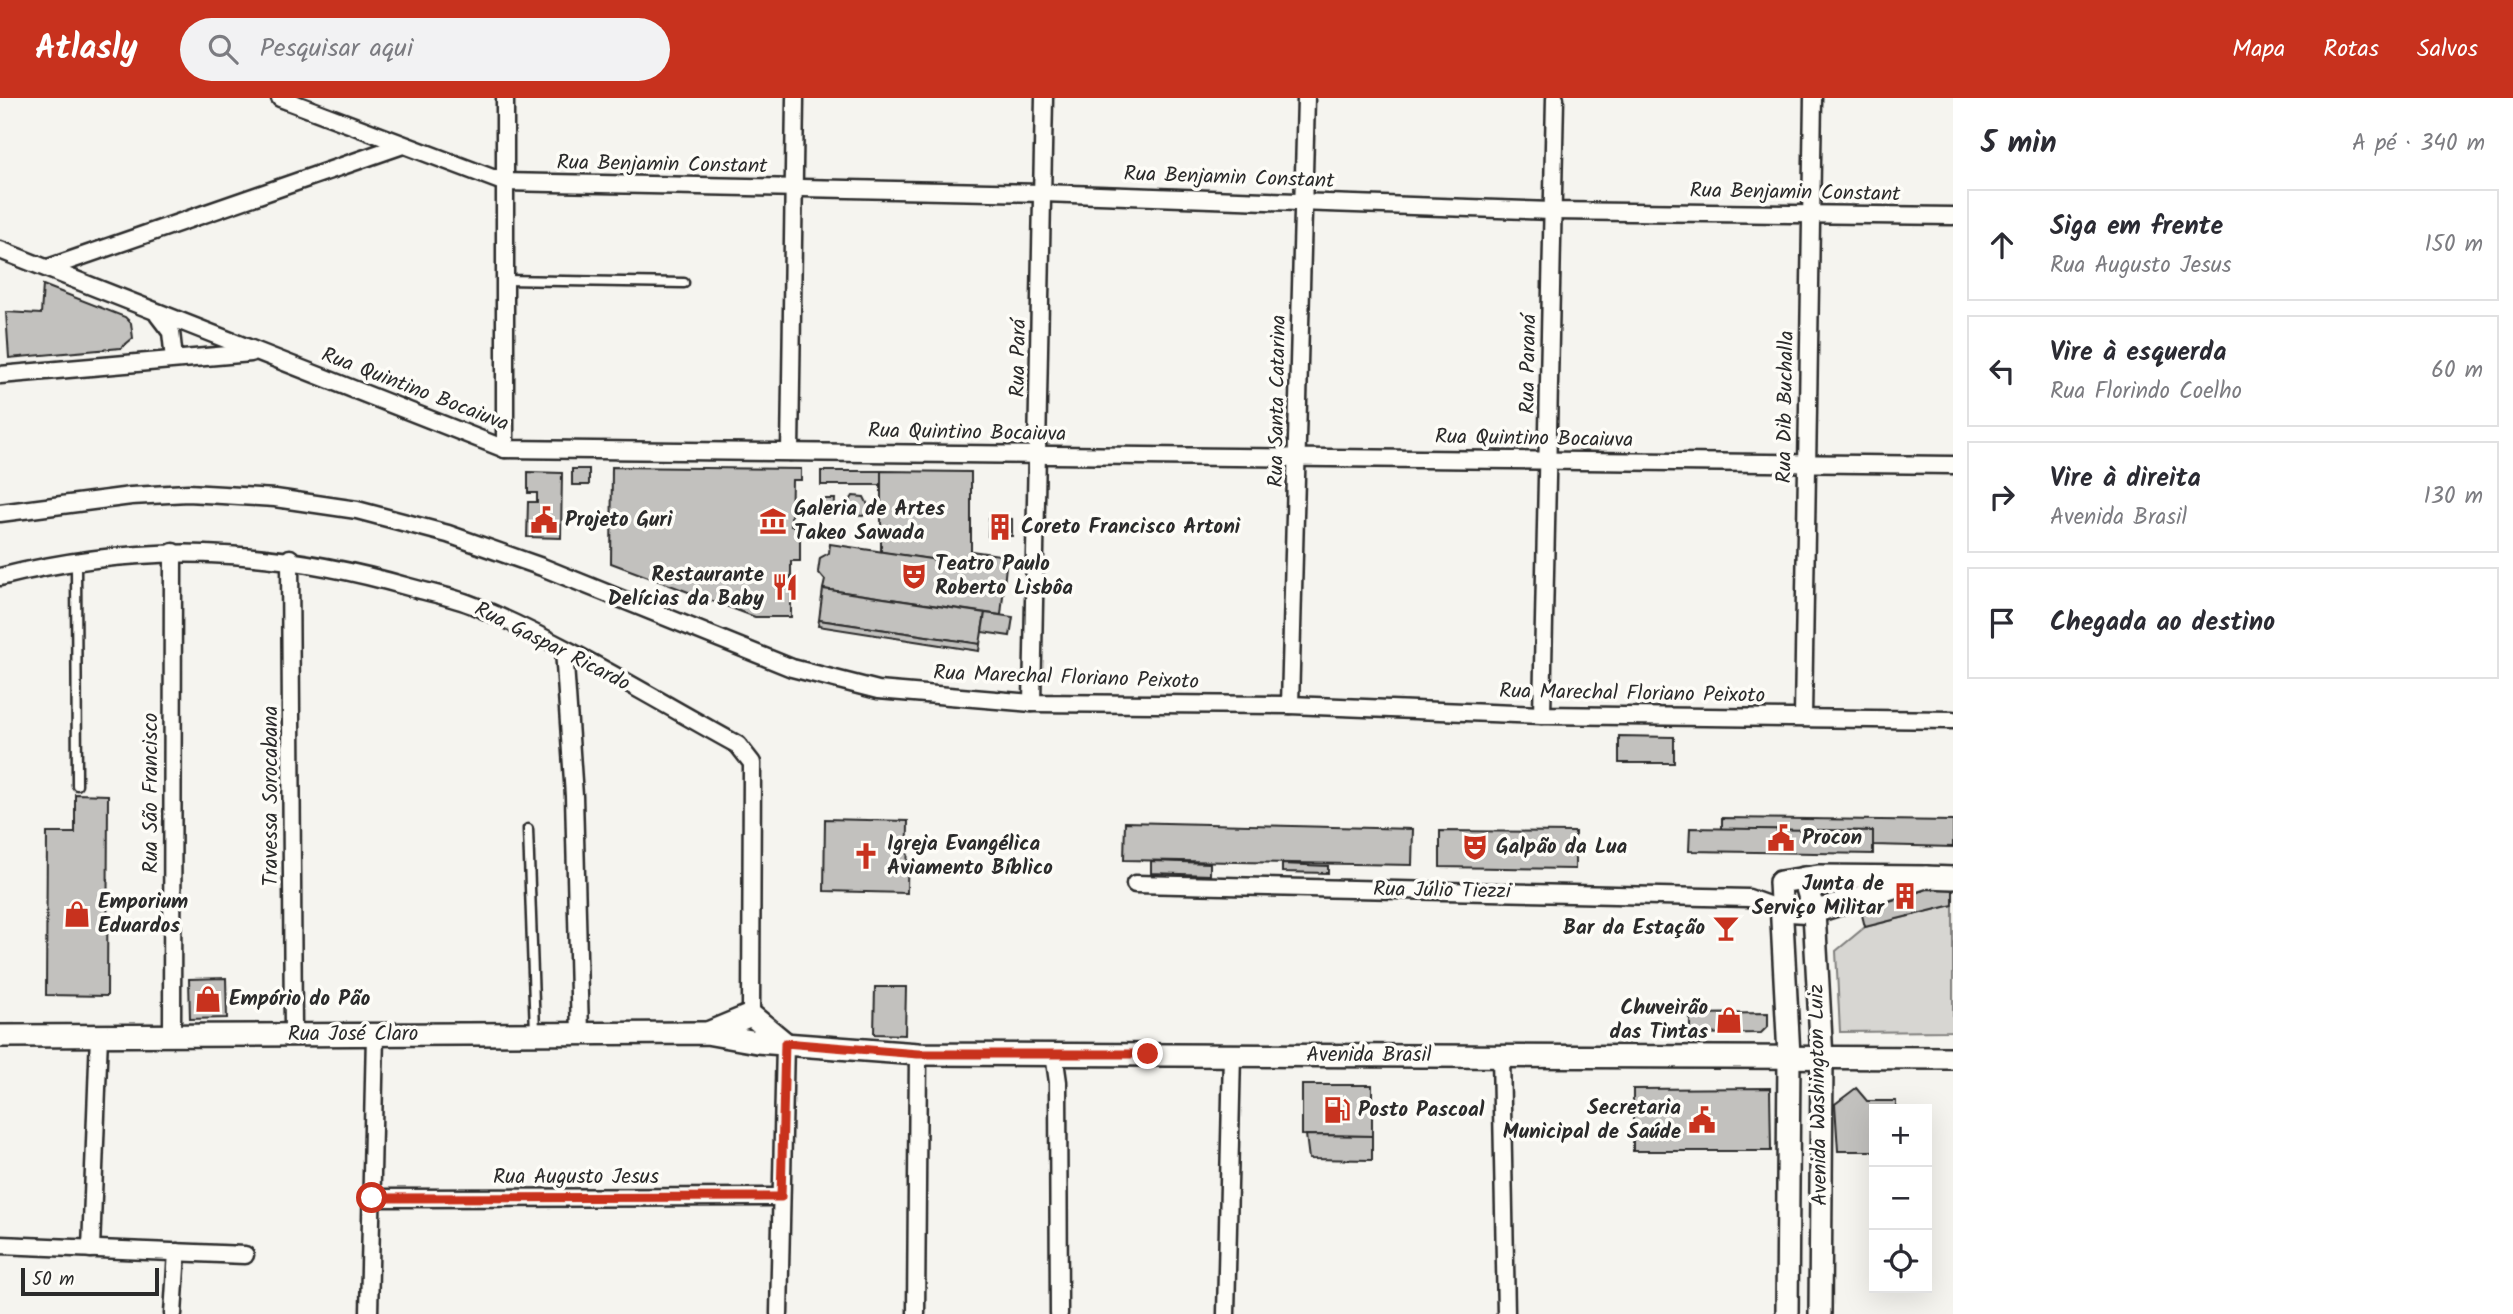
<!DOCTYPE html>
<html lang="pt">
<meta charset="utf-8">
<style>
body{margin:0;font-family:Kalam,sans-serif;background:#f2f2f3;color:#2b2b33}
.controls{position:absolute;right:21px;bottom:21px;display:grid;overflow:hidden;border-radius:0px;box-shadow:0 7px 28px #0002}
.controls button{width:63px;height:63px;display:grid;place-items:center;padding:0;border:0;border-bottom:2px solid #e1e1e2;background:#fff;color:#2b2b33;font:35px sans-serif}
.scale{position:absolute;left:21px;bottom:18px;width:138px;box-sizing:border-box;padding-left:7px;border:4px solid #2b2b2b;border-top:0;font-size:19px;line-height:24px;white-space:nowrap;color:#2b2b2b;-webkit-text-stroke:5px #fdfcf7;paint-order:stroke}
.stop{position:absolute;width:21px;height:21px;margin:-16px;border:5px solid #c8321e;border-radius:50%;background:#fff}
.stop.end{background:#c8321e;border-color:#fff;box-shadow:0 2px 7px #0008}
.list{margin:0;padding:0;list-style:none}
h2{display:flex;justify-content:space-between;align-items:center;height:91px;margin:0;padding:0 28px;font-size:30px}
h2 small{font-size:23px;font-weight:400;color:#7c7c81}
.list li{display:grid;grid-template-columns:46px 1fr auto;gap:21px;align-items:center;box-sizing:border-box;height:112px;margin:0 14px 14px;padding:0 14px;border:2px solid #e1e1e2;border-radius:0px}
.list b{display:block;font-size:26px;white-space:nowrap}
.list p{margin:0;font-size:23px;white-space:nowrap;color:#7c7c81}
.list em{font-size:23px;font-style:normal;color:#7c7c81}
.icon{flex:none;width:38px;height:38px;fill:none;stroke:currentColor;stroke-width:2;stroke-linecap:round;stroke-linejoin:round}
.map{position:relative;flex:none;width:1953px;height:1216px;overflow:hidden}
header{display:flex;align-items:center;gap:42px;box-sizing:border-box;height:98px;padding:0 35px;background:#c8321e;color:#fff}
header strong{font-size:33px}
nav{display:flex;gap:38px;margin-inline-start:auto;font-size:24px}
.search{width:490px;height:63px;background:#f2f2f3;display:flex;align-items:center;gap:18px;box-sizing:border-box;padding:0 24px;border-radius:38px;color:#7c7c81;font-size:26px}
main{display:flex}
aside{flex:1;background:#fff}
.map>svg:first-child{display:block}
.green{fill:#d7d6d2;stroke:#81807e;stroke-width:2}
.building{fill:#c2c1be;stroke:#2b2b2b;stroke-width:2}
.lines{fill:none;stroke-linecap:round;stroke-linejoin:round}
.lane-casing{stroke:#2b2b2b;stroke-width:13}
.street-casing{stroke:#2b2b2b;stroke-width:21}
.secondary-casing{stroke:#2b2b2b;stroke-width:26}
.lane{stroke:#fdfcf7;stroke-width:8}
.street{stroke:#fdfcf7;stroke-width:16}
.secondary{stroke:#fdfcf7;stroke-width:21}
.route{stroke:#c8321e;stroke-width:9}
.labels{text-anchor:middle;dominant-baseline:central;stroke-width:7;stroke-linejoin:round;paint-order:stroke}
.street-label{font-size:21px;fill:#2b2b2b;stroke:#fdfcf7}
.poi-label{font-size:21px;font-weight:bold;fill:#2b2b2b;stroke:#fdfcf7;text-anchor:start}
</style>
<header>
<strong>Atlasly</strong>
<div class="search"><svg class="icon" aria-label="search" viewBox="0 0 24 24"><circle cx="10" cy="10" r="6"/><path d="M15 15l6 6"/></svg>Pesquisar aqui</div>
<nav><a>Mapa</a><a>Rotas</a><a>Salvos</a></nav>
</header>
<main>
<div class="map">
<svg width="1953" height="1216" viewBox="0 0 1953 1216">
<rect width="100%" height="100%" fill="#f5f4ef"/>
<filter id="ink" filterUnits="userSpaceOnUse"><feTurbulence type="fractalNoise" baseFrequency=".0143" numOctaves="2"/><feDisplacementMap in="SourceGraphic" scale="14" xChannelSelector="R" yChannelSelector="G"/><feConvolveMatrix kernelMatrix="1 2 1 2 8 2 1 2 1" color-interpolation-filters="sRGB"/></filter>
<g filter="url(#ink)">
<path class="green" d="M1953 807V933L1840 934 1836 853 1865 829Z"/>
<g class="building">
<path d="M43 187 125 219 131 225 133 240 121 250 9 260 6 214 41 216Z"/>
<path d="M612 369 801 371V382H792L791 428H800V463H791V519H755L611 465Z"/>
<rect x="572" y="371" width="17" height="16"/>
<rect x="821" y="373" width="60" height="14"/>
<path d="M881 373 971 374V467L881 454Z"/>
<path d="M528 374 562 375 561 440 527 439 528 404H537V395H528Z"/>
<path d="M853 398 864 399 869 409 863 418 852 417 847 407Z"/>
<path d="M819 401H835L834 416 818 415Z"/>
<path d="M989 420 1012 421V438H988Z"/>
<path d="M830 446 971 467V453L1007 458 1001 517 823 491 825 482 818 474 820 460 829 455Z"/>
<path d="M823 491 985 515 980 546 819 522Z"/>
<path d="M985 515 1013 519 1010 538 982 534Z"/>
<path d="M819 522 980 546 979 553 818 528Z"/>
<path d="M1619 638 1674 639V665H1619Z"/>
<path d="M75 696 108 697 107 898 46 897 47 735H75Z"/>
<path d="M1722 720 1953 723V749L1873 747V733L1722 731Z"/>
<path d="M825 721 908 723 907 795 824 793Z"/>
<path d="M1125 724 1413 731 1412 767 1124 762Z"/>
<path d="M1690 730 1873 733V756L1689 753Z"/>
<path d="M1440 733 1575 734V771L1440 769Z"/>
<path d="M1151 763 1210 765V777L1151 775Z"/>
<path d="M1282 766 1328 768V775L1282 774Z"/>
<path d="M1953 782V807L1865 829 1855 789 1909 788Z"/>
<path d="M226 880 227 920 190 921 189 881Z"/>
<path d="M875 889H906L905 937 874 936Z"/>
<path d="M1768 915V928L1761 935 1690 936V916Z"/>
<path d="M1302 987H1372V1038L1302 1037Z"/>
<path d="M1770 990 1771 1053H1633V991Z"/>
<path d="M1856 990 1867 1003H1896V1011H1874V1053H1838L1835 1006Z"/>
<path d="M1306 1037 1372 1038V1062L1309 1061Z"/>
</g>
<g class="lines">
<defs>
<g id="lane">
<path d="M504 182 684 185"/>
<path d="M76 465 77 687"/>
<path d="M528 731 535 934"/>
</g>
<g id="street">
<path d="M280 0 503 84 1043 95 1552 113 1953 118"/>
<path d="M0 152 505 351 1953 367"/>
<path d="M48 170 403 47"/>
<path d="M158 217 171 234 174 261"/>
<path d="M0 277 251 255"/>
<path d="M505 351V0"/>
<path d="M790 354 795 0"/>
<path d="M0 415 131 398 188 395 275 400 357 412 448 436 542 469 792 570 878 592 1032 605 1290 607 1542 617 1953 622"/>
<path d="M290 460 293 936"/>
<path d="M0 479C140 444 271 449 409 489 430 495 454 499 475 508 566 546 652 600 738 647L752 665 751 917"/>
<path d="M564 552 574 698 580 936"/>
<path d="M1032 605 1044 0"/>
<path d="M1290 607 1306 0"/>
<path d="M1542 617 1555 0"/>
<path d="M1803 619 1813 0"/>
<path d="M1135 786 1749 800 1782 812"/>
<path d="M172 937 173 454"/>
<path d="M1054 956 1058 984 1059 1216"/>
<path d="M1501 957 1506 1216"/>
<path d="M372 1100 781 1099"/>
<path d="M0 1147 245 1157"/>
<path d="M91 1151 99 937"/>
<path d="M173 1216 177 1154"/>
<path d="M369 1216 375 936"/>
<path d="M779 1216 785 945"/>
<path d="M916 1216 918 956"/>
<path d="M1226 1216 1232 956"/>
</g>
<g id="secondary">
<path d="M1804 780 1814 814 1822 961 1820 1216"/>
<path d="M1782 812 1814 814 1926 779 1953 780"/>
<path d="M710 934 751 917 785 945"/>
<path d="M0 938 706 935 757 944 918 956 1953 960"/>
<path d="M1787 1216 1789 958 1780 784 1818 778 1926 779"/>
</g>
</defs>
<use href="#lane" class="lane-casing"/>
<use href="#street" class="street-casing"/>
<use href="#secondary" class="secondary-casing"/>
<use href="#lane" class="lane"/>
<use href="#street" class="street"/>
<use href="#secondary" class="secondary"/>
</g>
</g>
<g class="lines" filter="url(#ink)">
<path class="route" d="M372 1100 781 1099 785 945 918 956H1148"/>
</g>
<defs>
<symbol id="civic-bare" viewBox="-9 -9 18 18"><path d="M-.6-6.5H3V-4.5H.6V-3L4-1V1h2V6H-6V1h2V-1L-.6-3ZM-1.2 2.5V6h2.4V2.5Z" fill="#c8321e" stroke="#fdfcf7" stroke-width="2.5" paint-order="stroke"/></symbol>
<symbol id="museum-bare" viewBox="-9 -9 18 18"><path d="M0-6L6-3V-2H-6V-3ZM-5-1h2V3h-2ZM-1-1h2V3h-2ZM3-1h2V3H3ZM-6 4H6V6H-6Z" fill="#c8321e" stroke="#fdfcf7" stroke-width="2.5" paint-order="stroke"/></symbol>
<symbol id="building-bare" viewBox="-9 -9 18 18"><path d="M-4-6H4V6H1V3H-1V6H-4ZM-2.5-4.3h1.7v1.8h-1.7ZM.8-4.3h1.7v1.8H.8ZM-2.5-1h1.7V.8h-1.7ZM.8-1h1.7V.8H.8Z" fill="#c8321e" stroke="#fdfcf7" stroke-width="2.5" paint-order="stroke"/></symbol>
<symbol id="theatre-bare" viewBox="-9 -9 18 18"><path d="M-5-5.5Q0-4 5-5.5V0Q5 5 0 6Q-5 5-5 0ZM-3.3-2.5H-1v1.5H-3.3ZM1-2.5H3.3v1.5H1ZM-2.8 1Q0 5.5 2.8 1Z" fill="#c8321e" stroke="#fdfcf7" stroke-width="2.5" paint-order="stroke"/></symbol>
<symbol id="restaurant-bare" viewBox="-9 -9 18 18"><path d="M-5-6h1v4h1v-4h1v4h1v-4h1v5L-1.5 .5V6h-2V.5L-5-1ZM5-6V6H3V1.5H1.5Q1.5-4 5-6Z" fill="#c8321e" stroke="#fdfcf7" stroke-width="2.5" paint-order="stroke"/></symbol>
<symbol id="church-bare" viewBox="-9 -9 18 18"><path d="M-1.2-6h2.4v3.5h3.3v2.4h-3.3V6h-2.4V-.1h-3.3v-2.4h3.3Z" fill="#c8321e" stroke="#fdfcf7" stroke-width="2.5" paint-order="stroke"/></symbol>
<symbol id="shop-bare" viewBox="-9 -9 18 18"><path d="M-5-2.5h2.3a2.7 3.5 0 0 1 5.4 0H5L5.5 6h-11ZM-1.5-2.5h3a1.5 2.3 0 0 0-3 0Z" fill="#c8321e" stroke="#fdfcf7" stroke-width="2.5" paint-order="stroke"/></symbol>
<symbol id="bar-bare" viewBox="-9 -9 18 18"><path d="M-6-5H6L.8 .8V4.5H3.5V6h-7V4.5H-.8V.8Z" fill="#c8321e" stroke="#fdfcf7" stroke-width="2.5" paint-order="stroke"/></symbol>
<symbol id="fuel-bare" viewBox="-9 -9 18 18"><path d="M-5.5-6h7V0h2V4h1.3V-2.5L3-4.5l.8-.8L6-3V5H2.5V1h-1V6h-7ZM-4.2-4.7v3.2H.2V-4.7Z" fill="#c8321e" stroke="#fdfcf7" stroke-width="2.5" paint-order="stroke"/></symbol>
</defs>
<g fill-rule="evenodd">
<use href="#civic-bare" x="525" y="403" width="38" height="38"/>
<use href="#museum-bare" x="754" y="404" width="38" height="38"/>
<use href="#building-bare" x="981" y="410" width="38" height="38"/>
<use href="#theatre-bare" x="895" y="459" width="38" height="38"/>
<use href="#restaurant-bare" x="766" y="470" width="38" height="38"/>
<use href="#civic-bare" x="1762" y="721" width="38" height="38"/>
<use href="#theatre-bare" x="1456" y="730" width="38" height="38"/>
<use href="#church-bare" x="847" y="739" width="38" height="38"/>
<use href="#building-bare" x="1886" y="779" width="38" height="38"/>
<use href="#shop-bare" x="58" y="797" width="38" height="38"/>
<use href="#bar-bare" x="1707" y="811" width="38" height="38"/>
<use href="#shop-bare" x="189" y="882" width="38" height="38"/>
<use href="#shop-bare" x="1710" y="903" width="38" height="38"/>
<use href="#fuel-bare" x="1318" y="993" width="38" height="38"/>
<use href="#civic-bare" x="1683" y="1003" width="38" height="38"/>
</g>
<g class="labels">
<g class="street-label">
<text transform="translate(662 67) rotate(1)">Rua Benjamin Constant</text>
<text transform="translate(1229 80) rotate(2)">Rua Benjamin Constant</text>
<text transform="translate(1795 95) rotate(1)">Rua Benjamin Constant</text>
<text transform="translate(1019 260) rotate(-89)">Rua Pará</text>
<text transform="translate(1529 266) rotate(-89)">Rua Paraná</text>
<text transform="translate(415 292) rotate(21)">Rua Quintino Bocaiuva</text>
<text transform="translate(1278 303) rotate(-89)">Rua Santa Catarina</text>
<text transform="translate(1786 309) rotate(-89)">Rua Dib Buchalla</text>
<text transform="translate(967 335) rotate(1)">Rua Quintino Bocaiuva</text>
<text transform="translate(1534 341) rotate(1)">Rua Quintino Bocaiuva</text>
<text transform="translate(552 549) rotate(27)">Rua Gaspar Ricardo</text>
<text transform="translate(1066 580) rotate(2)">Rua Marechal Floriano Peixoto</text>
<text transform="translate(1632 596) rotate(1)">Rua Marechal Floriano Peixoto</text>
<text transform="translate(151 695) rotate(-90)">Rua São Francisco</text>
<text transform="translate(271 698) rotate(-90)">Travessa Sorocabana</text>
<text transform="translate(1442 793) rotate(1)">Rua Júlio Tiezzi</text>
<text x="353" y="936">Rua José Claro</text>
<text x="1369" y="957">Avenida Brasil</text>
<text transform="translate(1819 997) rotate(-91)">Avenida Washington Luiz</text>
<text x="576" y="1079">Rua Augusto Jesus</text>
</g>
<g class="poi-label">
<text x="794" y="411">Galeria de Artes<tspan x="794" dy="24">Takeo Sawada</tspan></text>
<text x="565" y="422">Projeto Guri</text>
<text x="1021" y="429">Coreto Francisco Artoni</text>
<text x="935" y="466">Teatro Paulo<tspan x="935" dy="24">Roberto Lisbôa</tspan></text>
<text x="764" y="477" text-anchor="end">Restaurante<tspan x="764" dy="24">Delícias da Baby</tspan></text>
<text x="1802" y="740">Procon</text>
<text x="887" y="746">Igreja Evangélica<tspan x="887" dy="24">Aviamento Bíblico</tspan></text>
<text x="1496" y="749">Galpão da Lua</text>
<text x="1884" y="786" text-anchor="end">Junta de<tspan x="1884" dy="24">Serviço Militar</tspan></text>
<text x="98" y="804">Emporium<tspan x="98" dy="24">Eduardos</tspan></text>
<text x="1705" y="830" text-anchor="end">Bar da Estação</text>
<text x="229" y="901">Empório do Pão</text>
<text x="1708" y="910" text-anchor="end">Chuveirão<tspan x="1708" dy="24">das Tintas</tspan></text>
<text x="1681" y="1010" text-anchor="end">Secretaria<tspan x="1681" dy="24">Municipal de Saúde</tspan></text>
<text x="1358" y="1012">Posto Pascoal</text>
</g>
</g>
</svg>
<div class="controls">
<button>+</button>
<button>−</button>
<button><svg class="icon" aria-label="locate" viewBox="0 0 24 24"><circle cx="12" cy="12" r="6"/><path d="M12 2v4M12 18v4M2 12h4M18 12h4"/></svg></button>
</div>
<div class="scale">50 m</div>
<div class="stop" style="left:372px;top:1100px"></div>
<div class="stop end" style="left:1148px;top:956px"></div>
</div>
<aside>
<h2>5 min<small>A pé · 340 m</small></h2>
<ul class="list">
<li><svg class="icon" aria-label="ahead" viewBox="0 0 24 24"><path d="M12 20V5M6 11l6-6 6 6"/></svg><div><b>Siga em frente</b><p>Rua Augusto Jesus</p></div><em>150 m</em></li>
<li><svg class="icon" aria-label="left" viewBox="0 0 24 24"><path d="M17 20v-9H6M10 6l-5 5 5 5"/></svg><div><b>Vire à esquerda</b><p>Rua Florindo Coelho</p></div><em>60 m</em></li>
<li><svg class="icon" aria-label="right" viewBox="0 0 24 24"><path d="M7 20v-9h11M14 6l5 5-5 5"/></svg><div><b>Vire à direita</b><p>Avenida Brasil</p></div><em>130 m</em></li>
<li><svg class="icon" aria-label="arrive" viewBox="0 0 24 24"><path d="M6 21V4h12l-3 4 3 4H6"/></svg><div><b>Chegada ao destino</b></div></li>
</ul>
</aside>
</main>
